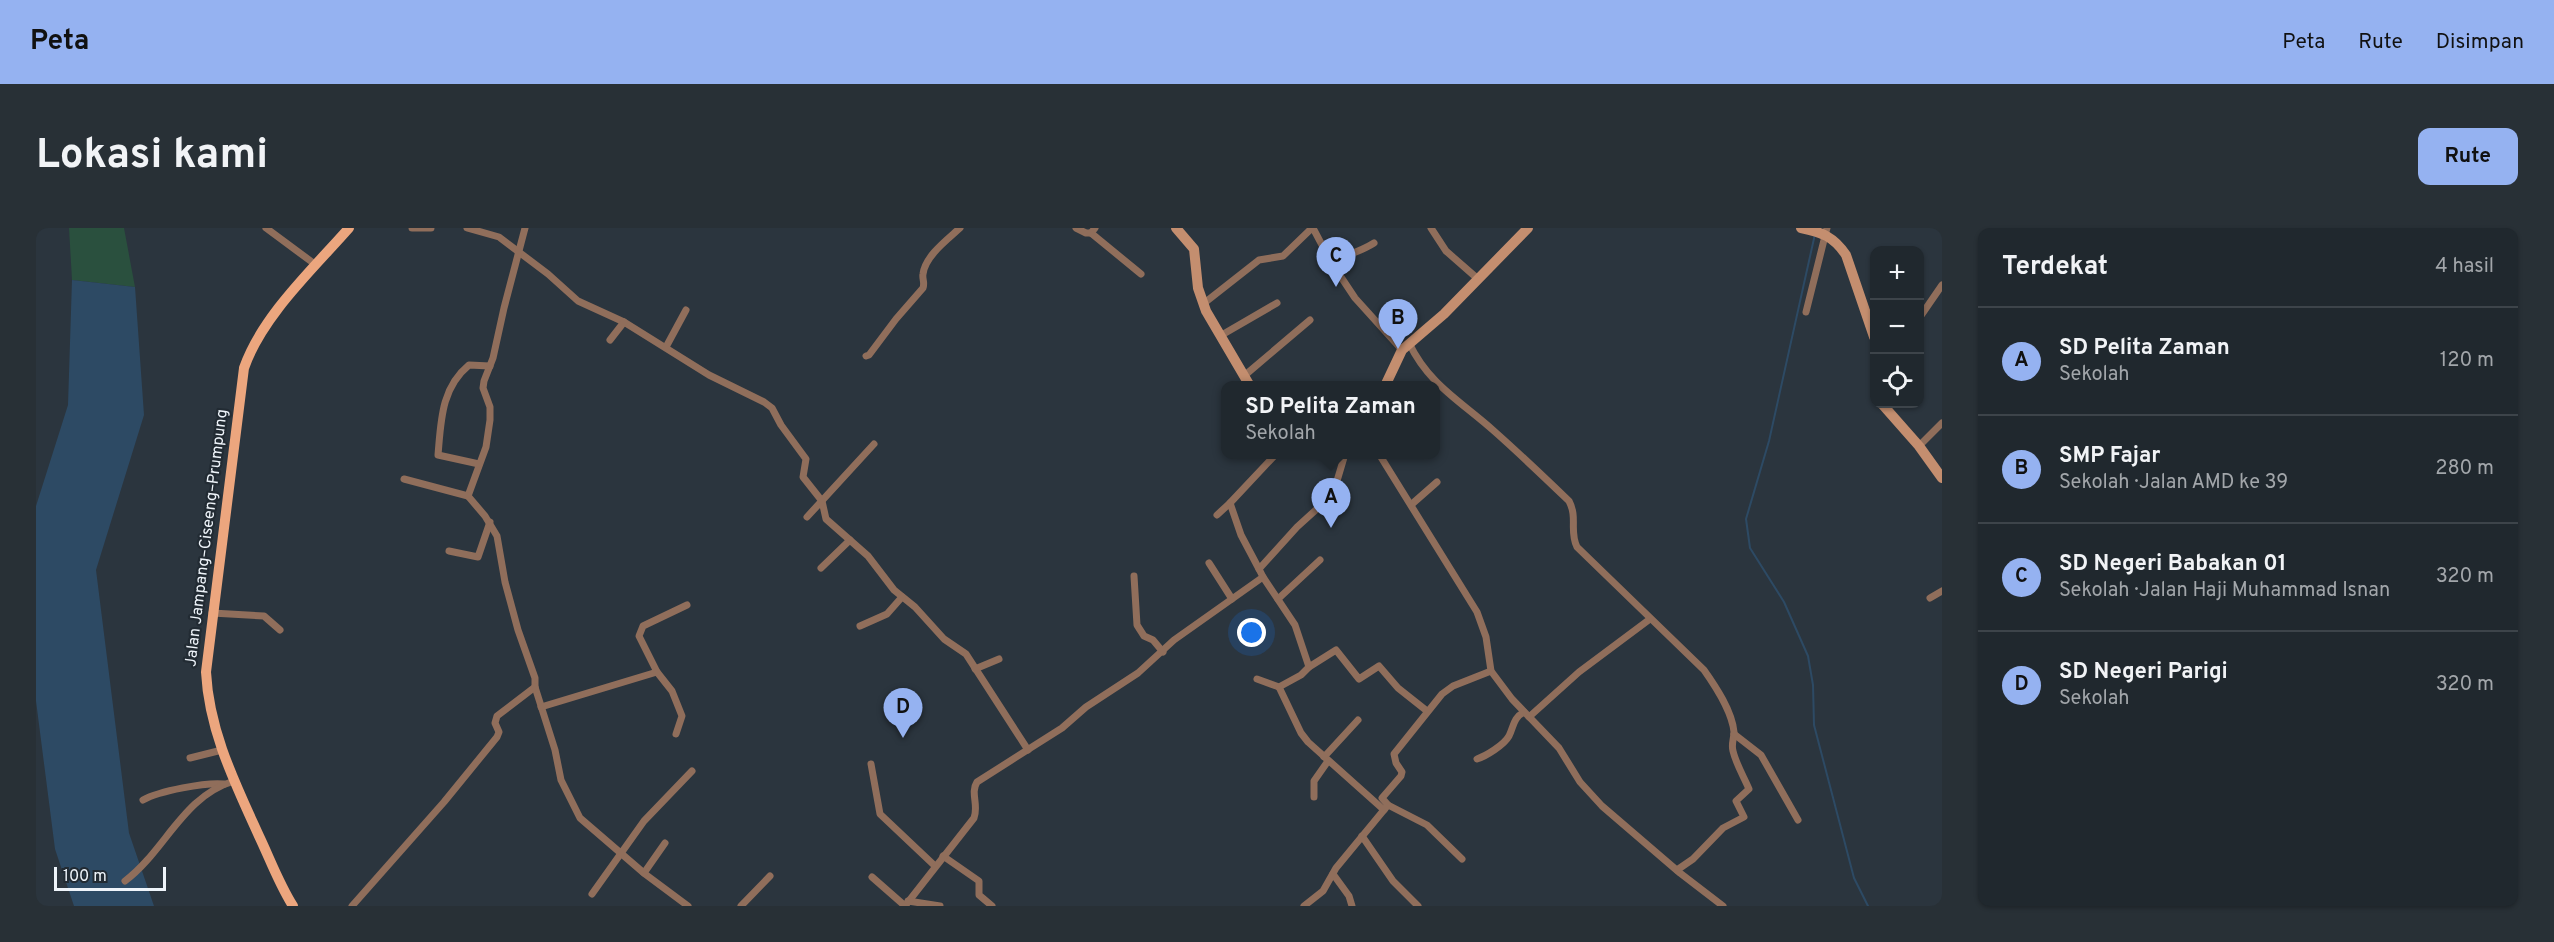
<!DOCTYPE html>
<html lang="id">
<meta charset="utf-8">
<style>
body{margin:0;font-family:Overpass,sans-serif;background:#283036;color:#f1f3f6}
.controls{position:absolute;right:18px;top:18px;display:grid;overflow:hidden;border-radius:12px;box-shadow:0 2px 4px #0004}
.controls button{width:54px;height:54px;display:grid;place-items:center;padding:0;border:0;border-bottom:2px solid #3d444a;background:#20282e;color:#f1f3f6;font:30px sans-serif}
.scale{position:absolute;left:18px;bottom:15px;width:112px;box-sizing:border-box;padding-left:6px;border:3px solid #eef4fa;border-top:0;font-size:16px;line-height:21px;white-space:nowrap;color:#eef4fa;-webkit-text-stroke:4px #222b33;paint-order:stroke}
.you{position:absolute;left:1216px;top:405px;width:21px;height:21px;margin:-15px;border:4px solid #fff;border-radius:50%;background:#1a73e8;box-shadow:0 0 0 9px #1a73e833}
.badge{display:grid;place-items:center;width:39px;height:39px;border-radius:50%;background:#95b2f1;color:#111;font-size:20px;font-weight:700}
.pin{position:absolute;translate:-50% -50px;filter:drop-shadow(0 2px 3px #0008)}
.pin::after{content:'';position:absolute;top:32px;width:21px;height:18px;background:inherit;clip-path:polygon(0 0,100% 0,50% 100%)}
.popup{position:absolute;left:1185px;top:153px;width:219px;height:78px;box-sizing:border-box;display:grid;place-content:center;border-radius:12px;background:#20282e;filter:drop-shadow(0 2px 4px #0005);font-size:20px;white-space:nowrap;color:#a2a6aa}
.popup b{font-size:22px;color:#f1f3f6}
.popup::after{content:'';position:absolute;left:50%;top:100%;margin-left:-12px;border:12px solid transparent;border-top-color:#20282e}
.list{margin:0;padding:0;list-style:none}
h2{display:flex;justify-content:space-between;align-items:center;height:78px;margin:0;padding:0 24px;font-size:26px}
h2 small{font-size:20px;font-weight:400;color:#a2a6aa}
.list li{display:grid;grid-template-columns:39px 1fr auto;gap:18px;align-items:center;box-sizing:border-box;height:108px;padding:0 24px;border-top:2px solid #3d444a}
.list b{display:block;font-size:22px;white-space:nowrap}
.list p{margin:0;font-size:20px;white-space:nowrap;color:#a2a6aa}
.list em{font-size:20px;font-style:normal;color:#a2a6aa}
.icon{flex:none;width:33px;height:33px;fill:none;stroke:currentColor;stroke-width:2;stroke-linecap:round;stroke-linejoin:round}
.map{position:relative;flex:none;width:1906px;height:678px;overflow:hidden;border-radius:12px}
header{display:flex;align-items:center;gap:36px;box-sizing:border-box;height:84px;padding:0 30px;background:#95b2f1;color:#111}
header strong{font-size:28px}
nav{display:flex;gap:33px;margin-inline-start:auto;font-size:21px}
.intro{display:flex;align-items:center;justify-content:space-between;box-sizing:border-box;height:144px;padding:0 36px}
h1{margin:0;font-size:42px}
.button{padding:15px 27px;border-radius:12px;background:#95b2f1;color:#111;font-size:21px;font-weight:700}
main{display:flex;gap:36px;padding:0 36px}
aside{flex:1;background:#20282e;border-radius:12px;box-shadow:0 2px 4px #0004}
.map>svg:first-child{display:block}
.green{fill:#2a503e}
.water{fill:#2d4a64}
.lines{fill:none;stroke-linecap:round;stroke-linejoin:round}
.stream{stroke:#2d4a64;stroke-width:2}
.street{stroke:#906e5b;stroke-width:7}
.secondary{stroke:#c48e6f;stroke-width:10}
.primary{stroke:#eca67e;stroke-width:10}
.labels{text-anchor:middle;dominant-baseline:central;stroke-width:4.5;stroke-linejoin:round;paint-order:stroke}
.street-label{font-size:16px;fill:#eef4fa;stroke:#222b33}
</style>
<header>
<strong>Peta</strong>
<nav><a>Peta</a><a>Rute</a><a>Disimpan</a></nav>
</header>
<div class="intro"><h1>Lokasi kami</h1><a class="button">Rute</a></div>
<main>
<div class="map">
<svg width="1906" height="678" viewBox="0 0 1906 678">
<rect width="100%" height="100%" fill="#2b353e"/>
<path class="green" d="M33 0H88L99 59 36 52Z"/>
<path class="water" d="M36 52 99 59 108 187 60 342 93 605 118 678H38L19 621 0 473V278L32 177Z"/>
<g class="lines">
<path class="stream" d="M1779 6 1733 213 1710 291 1714 320 1748 374 1772 428 1777 457 1778 497 1818 650 1832 678"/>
<g class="street">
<path d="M230 0 280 37"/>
<path d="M376 0H395"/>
<path d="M431 0 463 9 512 46 542 73 588 94 673 147 728 174 736 180 745 197 770 231 767 249 786 273 790 291 832 328 858 362 879 379 908 411 930 426 992 522"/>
<path d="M489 0 468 80 457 130 448 153 447 160 454 179V192L450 219 432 268 449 288 461 308 469 354 482 402 499 450V459L519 522 525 552 544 590 609 646 652 678"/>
<path d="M1040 0 1050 5H1055L1059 0"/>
<path d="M1277 0 1295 34 1319 70 1366 122"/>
<path d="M1395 0 1410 23 1442 51"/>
<path d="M1055 5 1105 46"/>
<path d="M1295 34C1310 27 1324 24 1338 15"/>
<path d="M1167 76 1223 32 1247 28 1276 0"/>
<path d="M1770 84 1791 0"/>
<path d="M1884 89 1906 57"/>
<path d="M1184 108 1241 75"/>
<path d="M574 112 588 94"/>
<path d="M1373 115C1393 157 1426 174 1458 203 1484 226 1508 249 1533 273 1542 290 1533 303 1541 319L1668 442C1680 459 1696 483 1698 504 1698 511 1695 516 1697 523 1700 536 1708 549 1713 561L1700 573 1708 589 1687 600 1657 631 1641 642"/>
<path d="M630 119 650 82"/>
<path d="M830 128 833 127 860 91 887 60C889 54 886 51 887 46 889 28 912 11 924 0"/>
<path d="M1208 148 1274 92"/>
<path d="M1883 218 1906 195"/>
<path d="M1343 226 1441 384 1450 409 1455 443 1476 471 1523 520 1544 554 1566 578 1644 645 1687 678"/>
<path d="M443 236 402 227C405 193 405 160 433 137L454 138"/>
<path d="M368 251 432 268"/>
<path d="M1376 276 1401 254"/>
<path d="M1181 287 1194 275"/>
<path d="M771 289 838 216"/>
<path d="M413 323 442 329 454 294"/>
<path d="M1173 335 1196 371"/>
<path d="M785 340 814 312"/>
<path d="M1223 341 1205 307 1194 275 1240 226"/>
<path d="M1098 348 1101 397 1108 408 1117 412 1127 424"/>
<path d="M1894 370 1906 363"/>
<path d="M1242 371 1284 332"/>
<path d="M176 385 228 388 244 402"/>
<path d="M824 398 851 386 866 369"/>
<path d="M1273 439 1300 422 1323 451 1343 438 1362 460 1391 483"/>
<path d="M939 441 963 431"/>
<path d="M621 444 636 463 646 488 640 506"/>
<path d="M1221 451 1243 459 1265 447 1273 439 1259 397 1227 349"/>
<path d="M1243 459 1265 505 1272 514 1348 582"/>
<path d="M505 479 621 444 603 408 607 398 651 377"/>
<path d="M1493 489 1543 444 1614 391"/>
<path d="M1698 506 1725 527 1762 592"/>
<path d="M1288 529 1322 492"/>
<path d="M154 530 186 522"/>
<path d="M1441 531C1450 528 1468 517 1473 508 1478 498 1477 490 1488 484"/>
<path d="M835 536 844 586 899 638"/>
<path d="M1278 569V553L1292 533"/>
<path d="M107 572C123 563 170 554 188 556"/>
<path d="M1352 577 1391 597 1426 631"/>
<path d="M1326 608 1357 653 1382 678"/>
<path d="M907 628 943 653V667L956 678"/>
<path d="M608 645 629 615"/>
<path d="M1297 646 1313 668 1316 678"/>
<path d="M836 649 869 678 938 590C943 577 934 565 941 554L1026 500 1050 479 1102 445 1138 412 1227 349 1223 341 1261 299 1293 270 1298 263 1309 226"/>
<path d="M89 653C129 623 147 568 198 553"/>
<path d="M556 666 608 593 656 543"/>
<path d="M872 673 904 678"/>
<path d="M316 678 408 574 461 509 463 504 459 495 461 488 499 459"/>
<path d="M705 678 734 648"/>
<path d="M1268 678 1287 663 1300 640 1352 577 1346 570 1365 548 1366 544 1360 535 1358 526 1406 466 1417 458 1455 443"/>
</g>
<g class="secondary">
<path d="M1140 0 1158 21 1162 60 1170 83 1214 158"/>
<path d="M1765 0C1786 4 1798 9 1810 27L1838 109"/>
<path d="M1349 158 1366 122 1408 86 1492 0"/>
<path d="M1846 176 1883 218 1906 250"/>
</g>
<path class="primary" d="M257 678C243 656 234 631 223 608 199 555 173 503 170 444L208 140C226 88 277 41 313 0"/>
</g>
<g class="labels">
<g class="street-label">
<text transform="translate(171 310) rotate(-83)">Jalan Jampang–Ciseeng–Prumpung</text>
</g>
</g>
</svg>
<div class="controls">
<button>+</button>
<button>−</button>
<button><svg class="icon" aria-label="locate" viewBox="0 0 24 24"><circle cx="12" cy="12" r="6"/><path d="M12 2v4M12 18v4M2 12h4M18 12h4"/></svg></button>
</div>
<div class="scale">100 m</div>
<div class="you"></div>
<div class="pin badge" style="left:1295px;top:300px">A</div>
<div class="popup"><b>SD Pelita Zaman</b>Sekolah</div>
<div class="pin badge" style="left:1362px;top:121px">B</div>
<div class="pin badge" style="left:1300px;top:59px">C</div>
<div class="pin badge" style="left:867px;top:510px">D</div>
</div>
<aside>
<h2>Terdekat<small>4 hasil</small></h2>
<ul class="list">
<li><span class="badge">A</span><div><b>SD Pelita Zaman</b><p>Sekolah</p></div><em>120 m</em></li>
<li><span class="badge">B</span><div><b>SMP Fajar</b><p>Sekolah · Jalan AMD ke 39</p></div><em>280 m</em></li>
<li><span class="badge">C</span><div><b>SD Negeri Babakan 01</b><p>Sekolah · Jalan Haji Muhammad Isnan</p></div><em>320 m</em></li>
<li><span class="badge">D</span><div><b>SD Negeri Parigi</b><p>Sekolah</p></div><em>320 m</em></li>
</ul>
</aside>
</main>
